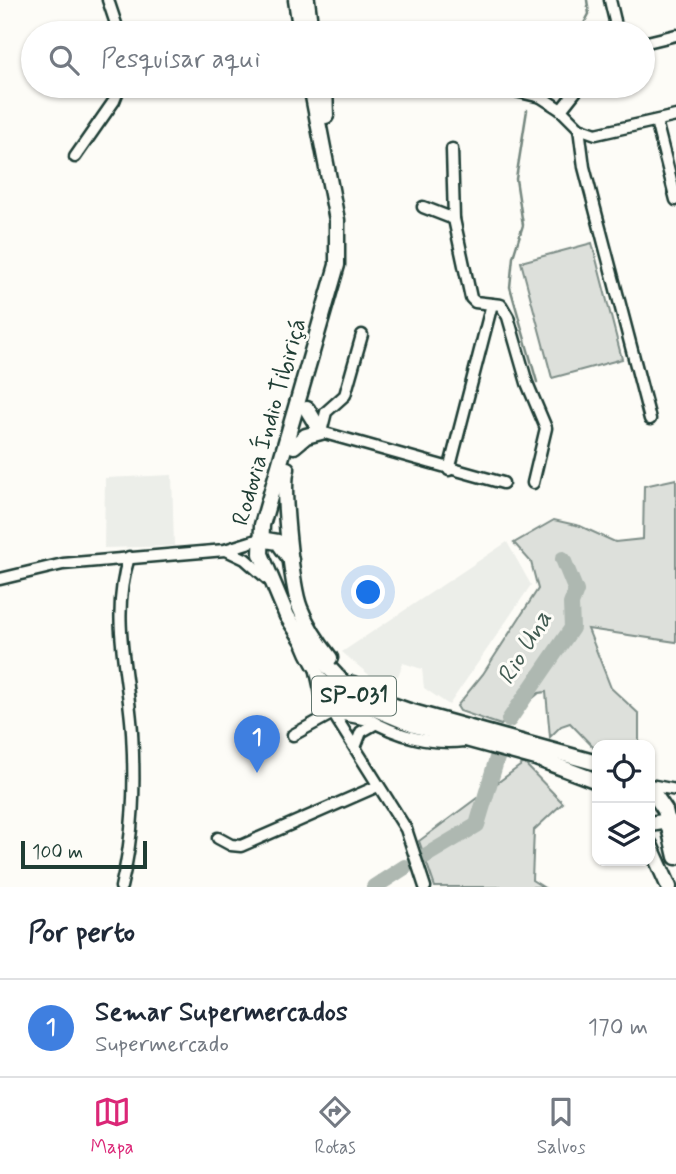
<!DOCTYPE html>
<html lang="pt">
<meta charset="utf-8">
<style>
body{margin:0;font-family:Mynerve,sans-serif;background:#f2f2f3;color:#1f2937}
.controls{position:absolute;right:21px;bottom:21px;display:grid;overflow:hidden;border-radius:14px;box-shadow:0 2px 5px #0004}
.controls button{width:63px;height:63px;display:grid;place-items:center;padding:0;border:0;border-bottom:2px solid #e0e1e3;background:#fff;color:#1f2937;font:35px sans-serif}
.scale{position:absolute;left:21px;bottom:18px;width:126px;box-sizing:border-box;padding-left:7px;border:4px solid #1f3d34;border-top:0;font-size:19px;line-height:24px;white-space:nowrap;color:#1f3d34;-webkit-text-stroke:5px #fdfcf7;paint-order:stroke}
.you{position:absolute;left:369px;top:593px;width:24px;height:24px;margin:-18px;border:5px solid #fff;border-radius:50%;background:#1a73e8;box-shadow:0 0 0 10px #1a73e833}
.badge{display:grid;place-items:center;width:46px;height:46px;border-radius:50%;background:#db2777;color:#fff;font-size:23px;font-weight:700}
.pin{position:absolute;translate:-50% -58px;filter:drop-shadow(0 2px 4px #0008)}
.pin::after{content:'';position:absolute;top:37px;width:24px;height:21px;background:inherit;clip-path:polygon(0 0,100% 0,50% 100%)}
.list{margin:0;padding:0;list-style:none}
h2{display:flex;justify-content:space-between;align-items:center;height:91px;margin:0;padding:0 28px;font-size:30px}
h2 small{font-size:23px;font-weight:400;color:#747a83}
.list li{display:grid;grid-template-columns:46px 1fr auto;gap:21px;align-items:center;box-sizing:border-box;height:98px;padding:0 28px;border-top:2px solid #e0e1e3}
.list b{display:block;font-size:26px;white-space:nowrap}
.list p{margin:0;font-size:23px;white-space:nowrap;color:#747a83}
.list em{font-size:23px;font-style:normal;color:#747a83}
.icon{flex:none;width:38px;height:38px;fill:none;stroke:currentColor;stroke-width:2;stroke-linecap:round;stroke-linejoin:round}
.map{position:relative;flex:none;width:676px;height:887px;overflow:hidden}
.search{position:absolute;background:#fff;box-shadow:0 2px 5px #0004;left:21px;right:21px;top:21px;height:77px;display:flex;align-items:center;gap:18px;box-sizing:border-box;padding:0 24px;border-radius:38px;color:#747a83;font-size:26px}
.sheet{height:189px;background:#fff}
nav{display:flex;justify-content:space-around;align-items:center;box-sizing:border-box;height:98px;border-top:2px solid #e0e1e3;background:#fff;font-size:19px;color:#747a83}
nav a{display:grid;justify-items:center;gap:4px}
nav .on{color:#db2777}
.map>svg:first-child{display:block}
.built{fill:#eceee9}
.green{fill:#dde0db;stroke:#7e8e88;stroke-width:2}
.lines{fill:none;stroke-linecap:round;stroke-linejoin:round}
.stream{stroke:#75877f;stroke-width:2.5}
.river{stroke:#aeb8b1;stroke-width:16}
.minor-casing{stroke:#1f3d34;stroke-width:15}
.highway-casing{stroke:#1f3d34;stroke-width:19}
.minor{stroke:#fdfcf7;stroke-width:10}
.highway{stroke:#fdfcf7;stroke-width:14}
.labels{text-anchor:middle;dominant-baseline:central;stroke-width:6;stroke-linejoin:round;paint-order:stroke}
.shield{fill:#fdfcf7;stroke:#62766e;stroke-width:2}
.shield-label{font-size:23px;font-weight:bold;fill:#1f3d34}
.street-label{font-size:24px;fill:#1f3d34;stroke:#fdfcf7}
.water-label{font-size:26px;font-style:italic;fill:#435c53;stroke:#fdfcf7}
</style>
<div class="map">
<svg width="676" height="887" viewBox="0 0 676 887">
<rect width="100%" height="100%" fill="#fdfcf7"/>
<filter id="ink" filterUnits="userSpaceOnUse"><feTurbulence type="fractalNoise" baseFrequency=".0143" numOctaves="2"/><feDisplacementMap in="SourceGraphic" scale="14" xChannelSelector="R" yChannelSelector="G"/><feConvolveMatrix kernelMatrix="1 2 1 2 8 2 1 2 1" color-interpolation-filters="sRGB"/></filter>
<g filter="url(#ink)">
<g class="built">
<path d="M172 475 174 546 104 548 105 478Z"/>
<path d="M507 542 531 585 449 705 424 688 422 669 403 663 398 676 375 680 342 652Z"/>
</g>
<g class="green">
<path d="M592 243 622 359 552 378 521 262Z"/>
<path d="M676 479V642L588 629 611 688 639 714V745H597V749L594 748 570 723 561 726 550 737 546 692 539 693 501 725 460 711 457 706 483 674 538 589 531 562 514 543 554 520 580 526 615 542 643 539 644 486Z"/>
<path d="M524 763 563 803 534 830 532 880 543 887H435L419 841Z"/>
</g>
<g class="lines">
<g class="stream">
<path d="M579 33 589 14 587 0"/>
<path d="M527 110 516 179 523 225 513 257 510 287 537 382"/>
</g>
<g class="river">
<path d="M509 720 572 628 571 604 576 591 563 559"/>
<path d="M425 856 477 825 497 758"/>
<path d="M374 887 405 867"/>
</g>
<defs>
<g id="minor">
<path d="M108 0 119 33"/>
<path d="M610 0 615 21 613 33"/>
<path d="M643 43 676 35"/>
<path d="M495 86 541 97 561 110 579 128 596 134 676 116"/>
<path d="M561 110 580 86"/>
<path d="M656 121 676 200"/>
<path d="M579 128 584 167 650 419"/>
<path d="M452 149 454 219"/>
<path d="M75 157 114 101 120 86"/>
<path d="M423 207 454 219 471 298 475 302 501 305 508 317 527 383 546 428 533 483"/>
<path d="M362 335 345 395 326 412 321 432 503 483"/>
<path d="M449 470 492 304"/>
<path d="M226 550 245 559 270 581"/>
<path d="M0 579 63 564 225 550 260 539"/>
<path d="M302 643C325 705 399 749 464 741"/>
<path d="M315 667 321 694 406 829 425 887"/>
<path d="M293 735 333 713 364 719"/>
<path d="M356 745 361 732 375 724"/>
<path d="M650 785 676 790"/>
<path d="M218 838 231 845 241 846 378 786"/>
<path d="M121 887C134 836 135 785 132 732 128 671 110 617 129 557"/>
</g>
<g id="highway">
<path d="M296 0 301 33"/>
<path d="M307 0 311 33"/>
<path d="M311 86 337 220V265L262 525 261 554 287 616 302 639 363 704 414 725 536 758 597 781"/>
<path d="M325 86 326 116"/>
<path d="M294 446 306 436 321 432 307 409"/>
<path d="M287 469C281 488 292 588 300 608 307 626 318 643 330 658"/>
<path d="M260 539 278 542 291 560"/>
<path d="M353 684 375 699 409 711 597 763"/>
<path d="M650 788 665 810 676 857"/>
<path d="M650 824 669 821"/>
<path d="M650 845 669 887"/>
</g>
</defs>
<use href="#minor" class="minor-casing"/>
<use href="#highway" class="highway-casing"/>
<use href="#minor" class="minor"/>
<use href="#highway" class="highway"/>
</g>
</g>
<g class="labels">
<rect class="shield" x="312" y="676.5" width="84" height="39" rx="5"/>
<g class="shield-label">
<text x="354" y="696">SP-031</text>
</g>
<g class="street-label">
<text transform="translate(270 422) rotate(-74)">Rodovia Índio Tibiriçá</text>
</g>
<g class="water-label">
<text transform="translate(525 648) rotate(-59)">Rio Una</text>
</g>
</g>
</svg>
<div class="controls">
<button><svg class="icon" aria-label="locate" viewBox="0 0 24 24"><circle cx="12" cy="12" r="6"/><path d="M12 2v4M12 18v4M2 12h4M18 12h4"/></svg></button>
<button><svg class="icon" aria-label="layers" viewBox="0 0 24 24"><path d="M12 4l9 5-9 5-9-5zM3 14l9 5 9-5"/></svg></button>
</div>
<div class="scale">100 m</div>
<div class="you"></div>
<div class="pin badge" style="left:257px;top:773px;background:#3f7fe0">1</div>
<div class="search"><svg class="icon" aria-label="search" viewBox="0 0 24 24"><circle cx="10" cy="10" r="6"/><path d="M15 15l6 6"/></svg>Pesquisar aqui</div>
</div>
<section class="sheet">
<h2>Por perto<small></small></h2>
<ul class="list">
<li><span class="badge" style="background:#3f7fe0">1</span><div><b>Semar Supermercados</b><p>Supermercado</p></div><em>170 m</em></li>
</ul>
</section>
<nav>
<a class="on"><svg class="icon" aria-label="map" viewBox="0 0 24 24"><path d="M3 6l6-2 6 2 6-2v14l-6 2-6-2-6 2zM9 4v14M15 6v14"/></svg>Mapa</a>
<a><svg class="icon" aria-label="directions" viewBox="0 0 24 24"><path d="M12 3l9 9-9 9-9-9zM9 14v-3h6M13 9l2 2-2 2"/></svg>Rotas</a>
<a><svg class="icon" aria-label="saved" viewBox="0 0 24 24"><path d="M7 4h10v16l-5-4-5 4z"/></svg>Salvos</a>
</nav>
